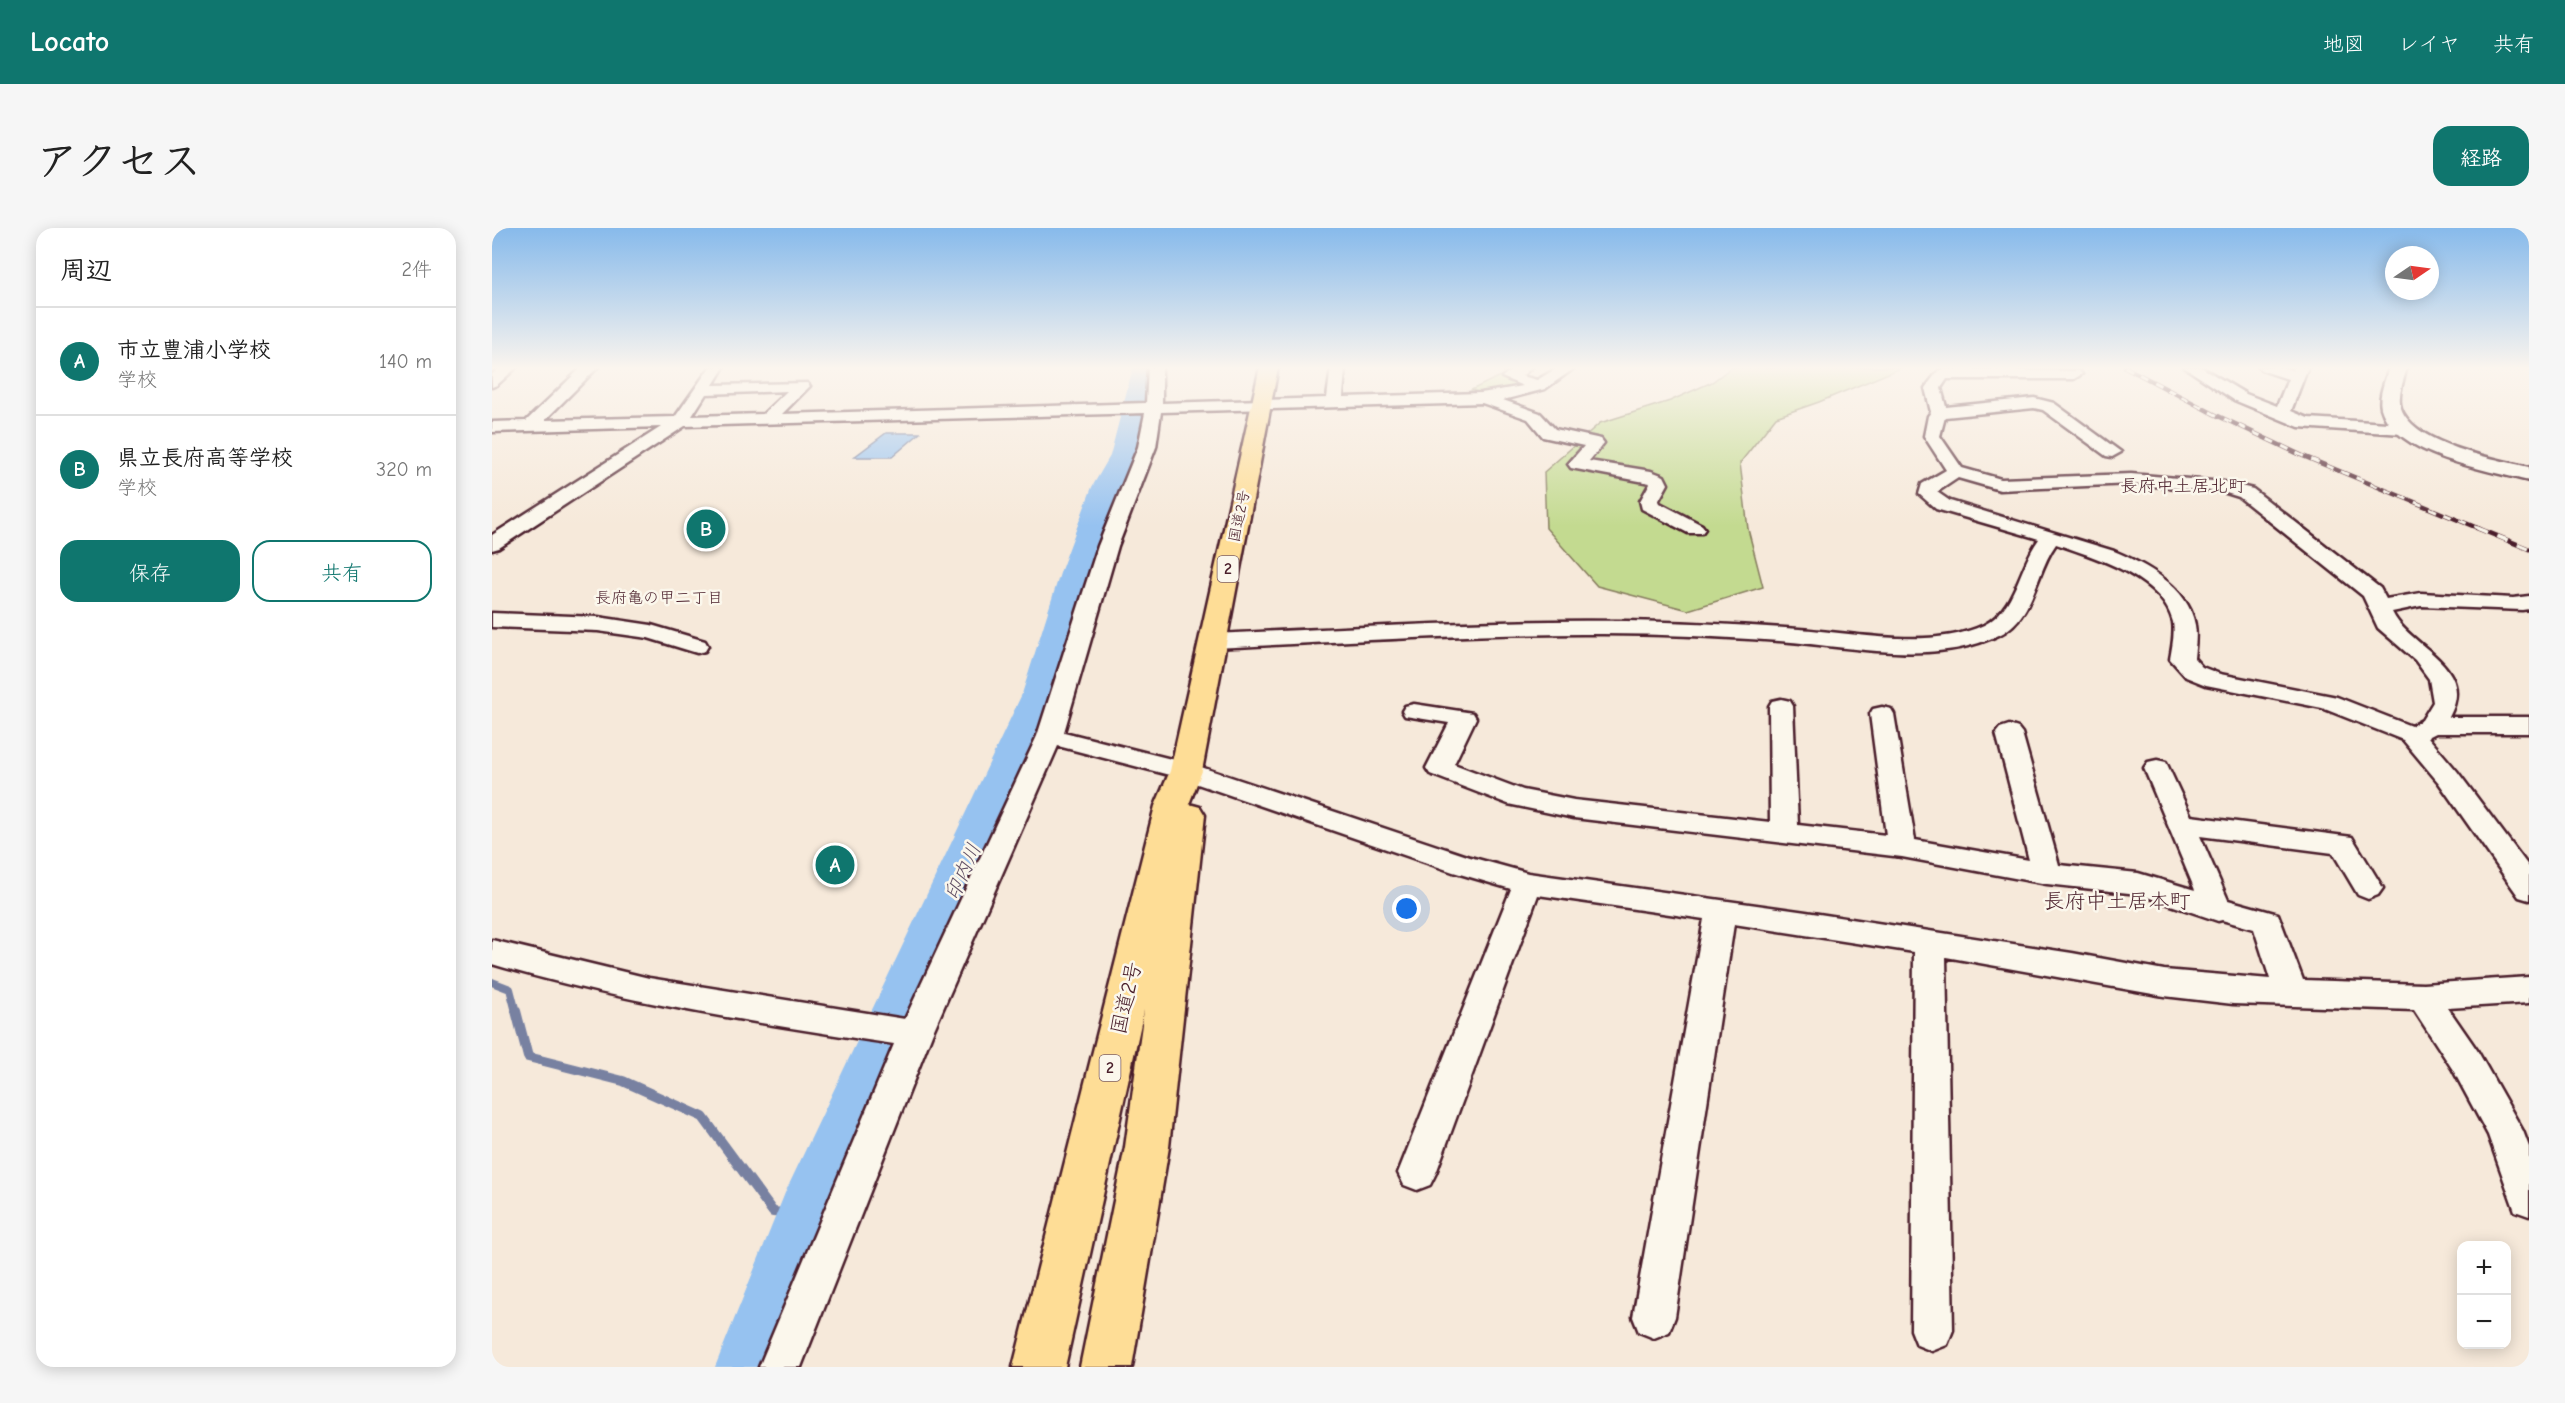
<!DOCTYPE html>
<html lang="ja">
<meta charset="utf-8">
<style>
body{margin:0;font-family:"Comic Neue","Klee One",sans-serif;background:#f6f6f6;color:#222}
.controls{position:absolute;right:18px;bottom:18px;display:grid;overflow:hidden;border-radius:12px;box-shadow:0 3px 15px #0003}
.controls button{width:54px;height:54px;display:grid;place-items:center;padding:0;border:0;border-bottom:2px solid #e0e0e0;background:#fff;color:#222;font:30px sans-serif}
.compass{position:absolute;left:1893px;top:18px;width:54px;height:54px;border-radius:50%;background:#fff;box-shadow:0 3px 15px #0003;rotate:77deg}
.you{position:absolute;left:915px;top:681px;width:21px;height:21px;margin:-15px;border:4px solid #fff;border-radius:50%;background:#1a73e8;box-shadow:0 0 0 9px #1a73e833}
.badge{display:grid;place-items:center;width:39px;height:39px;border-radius:50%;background:#0f766e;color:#fff;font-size:20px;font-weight:700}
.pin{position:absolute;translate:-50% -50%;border:3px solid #fff;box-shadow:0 2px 6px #0006}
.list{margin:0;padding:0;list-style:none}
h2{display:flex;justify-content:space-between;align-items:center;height:78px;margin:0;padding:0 24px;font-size:26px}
h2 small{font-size:20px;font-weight:400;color:#767676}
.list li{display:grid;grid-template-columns:39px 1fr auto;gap:18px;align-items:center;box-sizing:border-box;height:108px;padding:0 24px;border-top:2px solid #e0e0e0}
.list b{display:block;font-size:22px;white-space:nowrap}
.list p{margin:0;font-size:20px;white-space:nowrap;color:#767676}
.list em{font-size:20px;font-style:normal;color:#767676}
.actions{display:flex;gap:12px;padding:18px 24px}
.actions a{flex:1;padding:14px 0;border:2px solid #0f766e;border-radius:18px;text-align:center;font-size:21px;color:#0f766e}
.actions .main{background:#0f766e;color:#fff}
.map{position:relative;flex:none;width:2037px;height:1139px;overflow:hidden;border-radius:18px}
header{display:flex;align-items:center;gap:36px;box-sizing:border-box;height:84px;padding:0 30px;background:#0f766e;color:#fff}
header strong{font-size:28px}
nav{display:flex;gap:33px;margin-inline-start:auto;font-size:21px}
.intro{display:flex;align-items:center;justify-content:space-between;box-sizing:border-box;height:144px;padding:0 36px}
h1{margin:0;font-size:42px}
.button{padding:15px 27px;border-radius:18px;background:#0f766e;color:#fff;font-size:21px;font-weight:700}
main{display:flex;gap:36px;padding:0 36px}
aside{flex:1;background:#fff;border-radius:18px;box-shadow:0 3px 15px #0003}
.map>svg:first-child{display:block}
.green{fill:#c3da90;stroke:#867c5e;stroke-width:1.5}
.water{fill:#96c2f0;stroke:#7881a1;stroke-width:1.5}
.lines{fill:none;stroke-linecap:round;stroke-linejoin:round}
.stream-far1{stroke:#7881a1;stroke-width:8}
.stream{stroke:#7881a1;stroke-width:10}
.river{fill:#96c2f0;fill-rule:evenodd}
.street-casing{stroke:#4a1f2b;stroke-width:5}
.secondary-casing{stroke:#4a1f2b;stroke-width:5}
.highway-casing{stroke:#4a1f2b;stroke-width:5}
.street{fill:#fbf7ec;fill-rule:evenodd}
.secondary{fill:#fbf7ec;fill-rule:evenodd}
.highway{fill:#fedd96;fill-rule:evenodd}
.rail-far1-casing{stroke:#4a1f2b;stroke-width:4.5}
.rail-casing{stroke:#4a1f2b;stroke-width:5}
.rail-far1{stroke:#fbf7ec;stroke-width:3;stroke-dasharray:8;stroke-linecap:butt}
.rail{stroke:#fbf7ec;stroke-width:4;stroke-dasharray:11;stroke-linecap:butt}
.labels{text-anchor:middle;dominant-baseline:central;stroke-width:5;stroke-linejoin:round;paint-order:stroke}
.far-street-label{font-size:15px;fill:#4a1f2b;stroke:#fbf7ec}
.shield{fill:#fbf7ec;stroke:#7f6065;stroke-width:1.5}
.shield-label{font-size:16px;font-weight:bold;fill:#4a1f2b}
.far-neighbourhood-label{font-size:16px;fill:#4a1f2b;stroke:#fbf7ec}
.far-quarter-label{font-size:18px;fill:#4a1f2b;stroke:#fbf7ec}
.water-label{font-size:20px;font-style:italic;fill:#615066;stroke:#fbf7ec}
.quarter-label{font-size:21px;fill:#4a1f2b;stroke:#fbf7ec}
.near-street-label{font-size:21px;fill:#4a1f2b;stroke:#fbf7ec}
</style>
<header>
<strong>Locato</strong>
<nav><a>地図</a><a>レイヤ</a><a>共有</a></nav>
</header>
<div class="intro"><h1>アクセス</h1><a class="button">経路</a></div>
<main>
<aside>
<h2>周辺<small>2件</small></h2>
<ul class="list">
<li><span class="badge">A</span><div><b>市立豊浦小学校</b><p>学校</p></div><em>140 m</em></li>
<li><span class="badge">B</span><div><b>県立長府高等学校</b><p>学校</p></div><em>320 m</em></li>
</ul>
<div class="actions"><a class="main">保存</a><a>共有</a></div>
</aside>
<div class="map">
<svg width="2037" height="1139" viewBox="0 0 2037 1139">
<rect width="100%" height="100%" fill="#f6e9da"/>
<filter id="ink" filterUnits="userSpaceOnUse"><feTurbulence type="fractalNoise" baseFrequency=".0167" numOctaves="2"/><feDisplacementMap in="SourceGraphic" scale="12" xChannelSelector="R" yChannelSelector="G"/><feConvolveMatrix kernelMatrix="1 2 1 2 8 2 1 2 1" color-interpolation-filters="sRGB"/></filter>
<g filter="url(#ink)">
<g class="green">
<path d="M1240 139H1411L1327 174 1284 189 1248 235 1256 301 1271 359 1196 382 1105 358 1054 300 1052 244 1108 195 1178 173 1220 154Z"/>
<path d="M1008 148 1035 155 1034 160 991 166 979 162Z"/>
</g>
<path class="water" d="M394 205H428L400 229H362Z"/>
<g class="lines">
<path class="stream-far1" d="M0 754 18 761 24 784"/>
<path class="stream" d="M24 783 36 829 131 853 211 889 281 984 317 987"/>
<path class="river" d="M641 139H667L648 228 632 259 605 342 572 466 350 987 297 1139H223L293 965 530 466 569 342 600 259 618 228Z"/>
<defs>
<g id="street">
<path d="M9 139H25L5 157 0 159V146Z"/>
<path d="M90 139H106L53 192 183 189 218 139H232L221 157 315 155 318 158 290 186 654 175 656 139H670V175L835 170 839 139H853L851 169 989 165 1031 158 1010 149 1023 139H1040L1030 148 1045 152 1067 139H1084L1053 161 1011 172 1048 185 1063 201 1109 211 1112 215 1097 233 1159 243 1172 248 1176 256 1166 274 1210 297 1213 301 1210 305H1196L1150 281 1148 273 1158 255 1079 240 1076 236 1092 218 1051 209 1036 191 990 175 669 184 664 219 626 318 572 504 703 537 978 629 1036 645 1314 684 1580 725 1672 742 1778 751 1762 701 1730 692 1726 693 1646 666 1555 656 1410 629 1082 590 1016 576 938 546 934 540 957 495 913 488 910 483 913 478 922 476 981 485 984 490 962 536 1031 562 1082 572 1278 594 1277 478 1280 473 1289 471 1298 473 1301 478 1306 597 1394 607 1378 486 1381 481 1390 479 1399 481 1402 486 1423 612 1537 632 1504 505 1508 500 1517 497 1526 500 1530 505 1567 637 1646 645 1703 662 1652 540 1656 534 1665 532 1674 534 1699 588 1860 609 1891 660 1886 667 1876 671 1866 667 1841 625 1708 608 1736 672 1786 686 1811 752 1931 756 2037 749V775L1956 780 1985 822 2031 903 2037 919V988L2023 983 1996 907 1961 842 1922 782 1741 776 1672 768 1454 729 1461 1102 1455 1117 1440 1123 1425 1117 1419 1102 1422 724 1242 696 1183 1089 1177 1104 1162 1110 1147 1104 1141 1089 1212 691 1046 667 944 945 938 957 925 962 912 957 906 945 1019 661 961 644 685 549 566 518 440 806 309 1139H267L402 816C266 795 132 775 0 736V712L157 750 413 791 545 508 606 318 646 219 653 185 193 198 7 320 0 322V307L169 199 0 204V194L34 193ZM295 163 271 186 200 188 214 166Z"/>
<path d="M1692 139H1709L1754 166 1785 178 1796 151 1769 142 1767 139H1789L1800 142 1802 139H1816L1799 183 1816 190 1911 196 1919 201 1911 206 1807 199 1742 172Z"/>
<path d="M1451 141 1587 143 1590 146 1582 151H1455L1449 160 1454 179 1542 170 1562 175 1629 224 1620 229 1614 228 1551 182 1542 180 1453 189 1448 208 1470 240 1509 251 1639 246 1732 254 1761 261 1888 360 1894 371 1929 365 2021 370 2037 368V381L2030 382 1929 378 1900 384C1917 420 1986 437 1957 489H2037V505H1944L1936 509 1965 543 2037 639V672L2027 669 1947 555 1911 512 1830 480 1714 457 1694 449 1678 431C1680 419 1683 406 1681 394 1670 349 1602 329 1564 316 1543 345 1543 389 1507 407 1441 439 1357 418 1287 413 1229 409 1170 406 1111 406 981 405 851 414 721 420L713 418 710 413 713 408 721 406C859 400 996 391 1134 393 1192 394 1250 397 1307 401 1363 405 1439 422 1492 397 1524 381 1527 338 1547 311L1444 281 1427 266 1430 256 1454 242 1432 208 1436 188 1439 184 1433 160 1446 143ZM1466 250 1508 262 1639 256 1731 264 1747 269 1871 368 1886 400 1923 432 1937 451 1941 474 1930 492 1919 498 1845 469 1728 446 1710 439 1702 430C1703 419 1705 408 1703 397 1697 359 1653 336 1622 323L1458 273 1445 264Z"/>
<path d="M0 385 106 389 159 397 213 413 216 418 213 423 205 425 156 410 106 403 0 399Z"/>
</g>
<path id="secondary" d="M1897 139H1915C1912 151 1905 168 1909 180 1922 217 2004 231 2037 239V253C1995 242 1903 228 1889 180 1886 167 1894 151 1897 139Z"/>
<path id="highway" d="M768 139H786L710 543 697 576 708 579 713 587 677 919 640 1139H588L633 919 652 782 573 1139H521L663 578 678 543Z"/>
</defs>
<use href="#street" class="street-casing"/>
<use href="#secondary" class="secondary-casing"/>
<use href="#highway" class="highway-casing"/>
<use href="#street" class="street"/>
<use href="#secondary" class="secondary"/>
<use href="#highway" class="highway"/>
<defs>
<path id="rail-far1" d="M1633 139 1722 186 1811 228 1988 301"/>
<path id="rail" d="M1985 300 2037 321"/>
</defs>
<use href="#rail-far1" class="rail-far1-casing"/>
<use href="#rail" class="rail-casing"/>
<use href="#rail-far1" class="rail-far1"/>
<use href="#rail" class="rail"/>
</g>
</g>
<linearGradient id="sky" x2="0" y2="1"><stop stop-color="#87baeb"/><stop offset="0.47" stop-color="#fbf5ee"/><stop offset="1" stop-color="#fbf5ee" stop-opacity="0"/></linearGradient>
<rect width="2037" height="298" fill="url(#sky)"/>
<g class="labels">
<g class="far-street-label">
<text transform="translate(747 288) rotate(-78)">国道2号</text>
</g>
<g class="shield">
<rect x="725.5" y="328" width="21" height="26" rx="4.5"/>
<rect x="607.5" y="827" width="21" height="26" rx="4.5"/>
</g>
<g class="shield-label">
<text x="736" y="341">2</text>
<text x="618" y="840">2</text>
</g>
<g class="far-neighbourhood-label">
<text x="167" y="370">長府亀の甲二丁目</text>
</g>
<g class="far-quarter-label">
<text x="1691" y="258">長府中土居北町</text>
</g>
<g class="water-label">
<text transform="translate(471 644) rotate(-66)">印内川</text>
</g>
<g class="quarter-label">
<text x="1625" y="673">長府中土居本町</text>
</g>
<g class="near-street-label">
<text transform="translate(634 770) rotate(-77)">国道2号</text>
</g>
</g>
</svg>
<div class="controls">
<button>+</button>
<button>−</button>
</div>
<svg class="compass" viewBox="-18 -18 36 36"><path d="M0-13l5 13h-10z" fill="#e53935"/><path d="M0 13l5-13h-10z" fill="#767676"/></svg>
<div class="you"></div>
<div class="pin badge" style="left:343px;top:637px">A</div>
<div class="pin badge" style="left:214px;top:301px">B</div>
</div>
</main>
